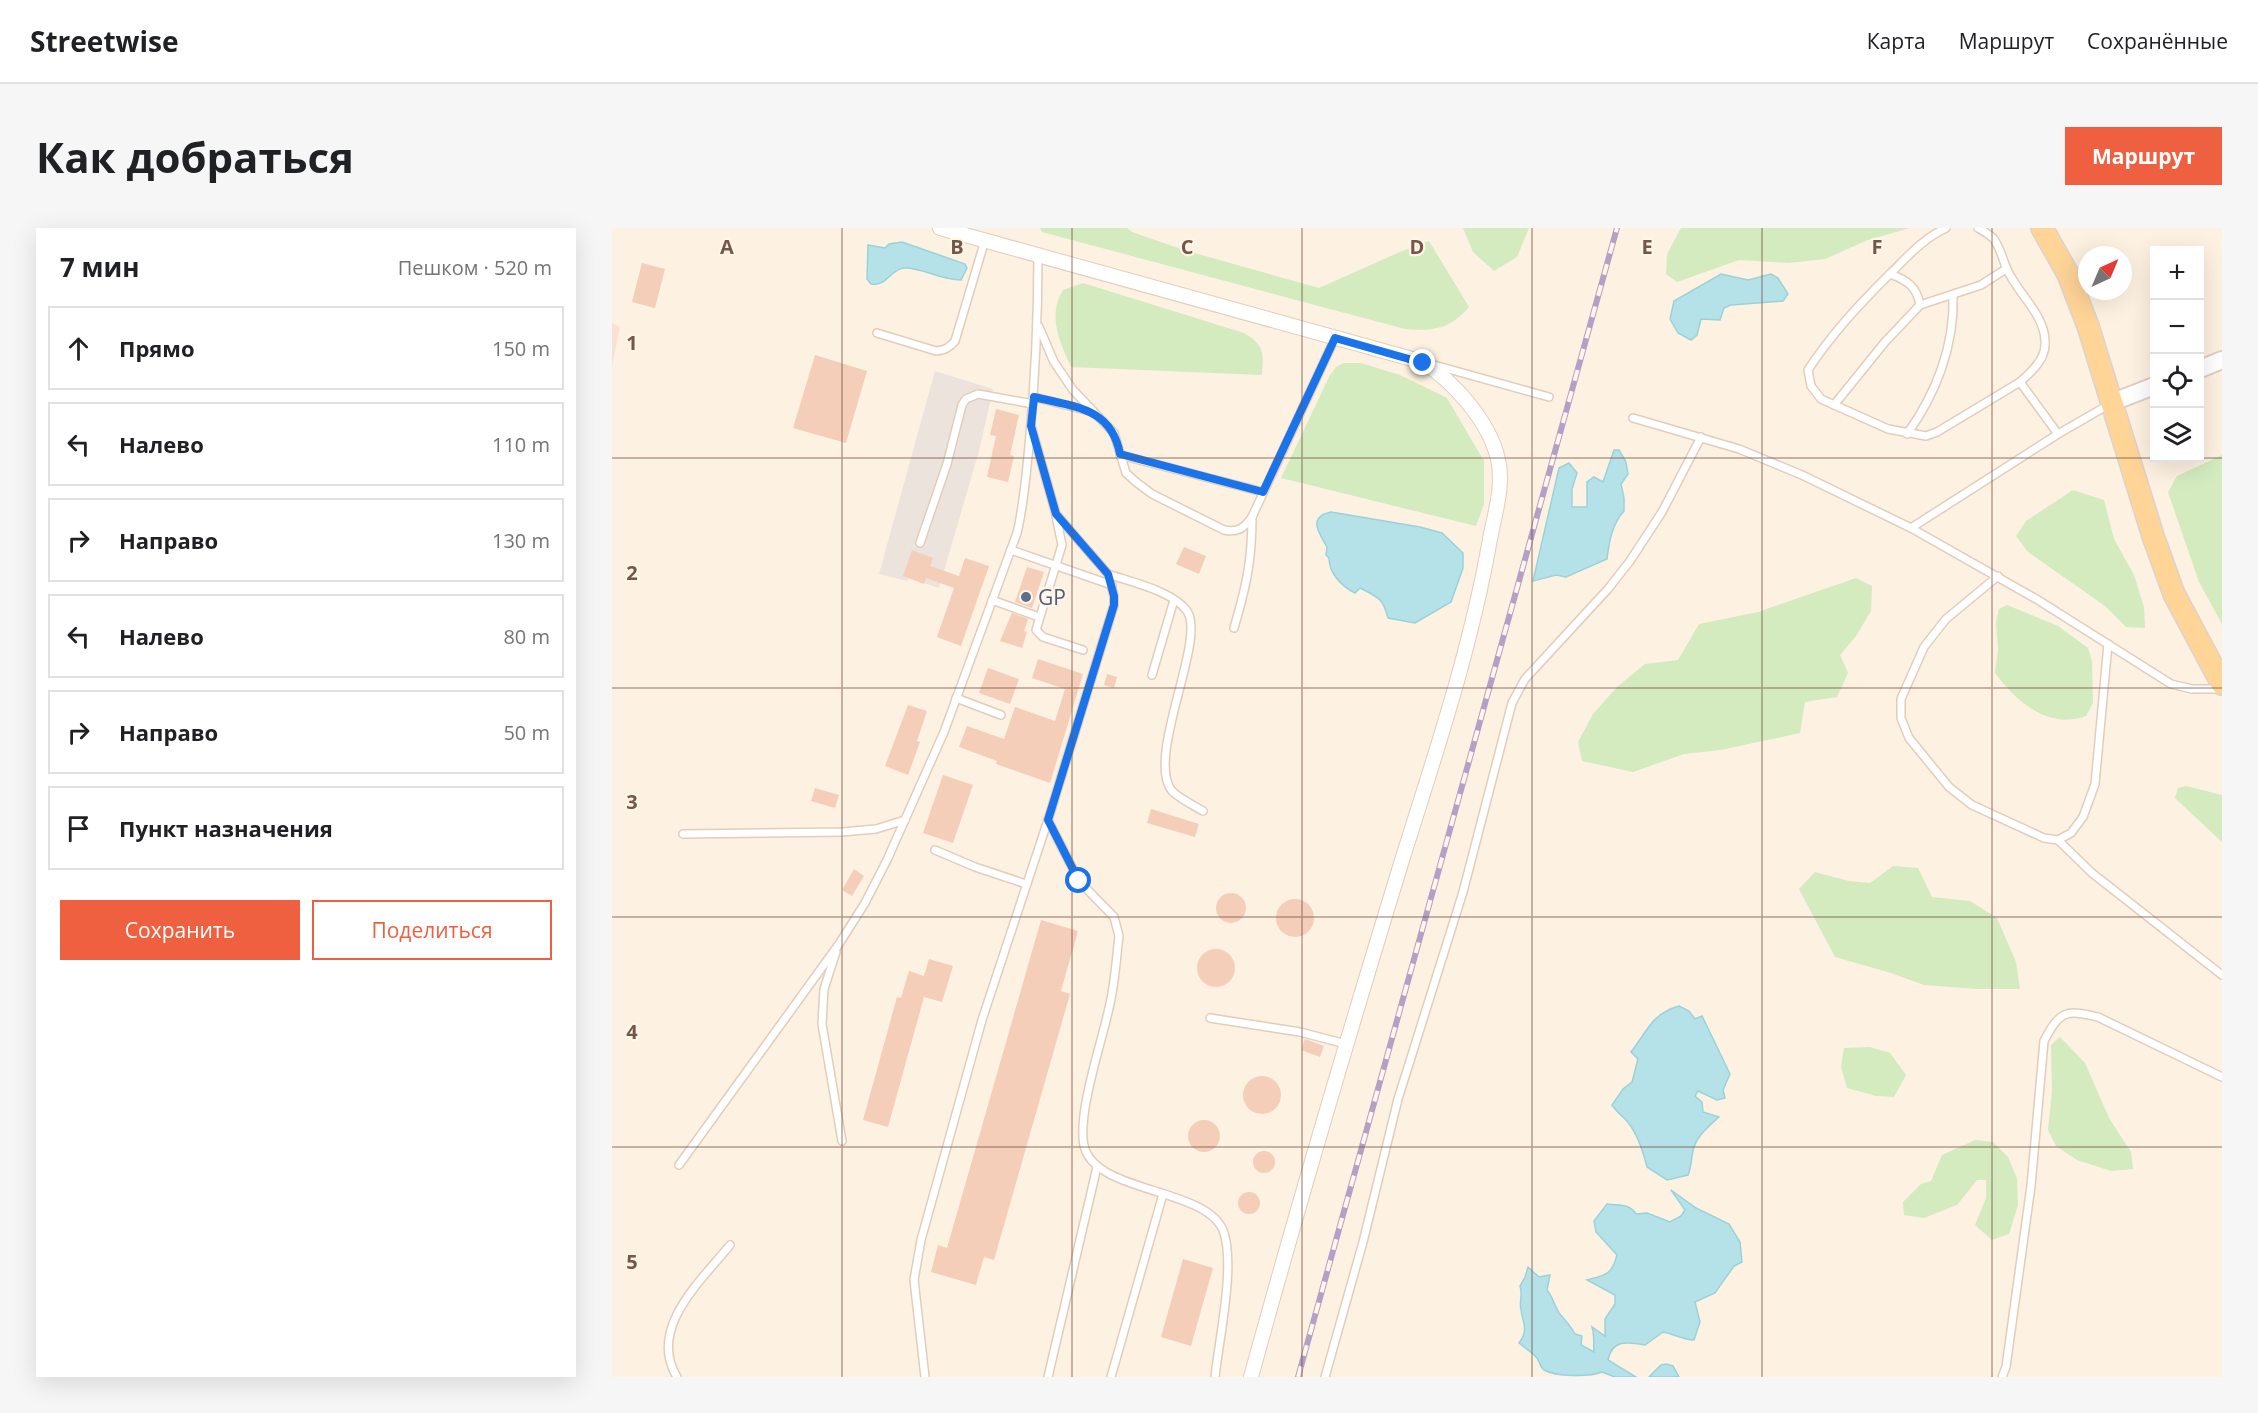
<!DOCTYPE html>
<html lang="ru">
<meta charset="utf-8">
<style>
body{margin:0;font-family:"Open Sans",sans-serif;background:#f6f6f6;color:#202124}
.controls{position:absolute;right:18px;top:18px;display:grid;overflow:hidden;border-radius:0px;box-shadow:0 6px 24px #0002}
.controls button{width:54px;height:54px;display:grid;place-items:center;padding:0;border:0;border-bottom:2px solid #e0e0e0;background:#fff;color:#202124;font:30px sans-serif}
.compass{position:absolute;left:1466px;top:18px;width:54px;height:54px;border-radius:50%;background:#fff;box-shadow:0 6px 24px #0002;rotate:44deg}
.stop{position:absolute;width:18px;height:18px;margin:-14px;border:4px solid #1a73e8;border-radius:50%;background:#fff}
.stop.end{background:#1a73e8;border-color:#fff;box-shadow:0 2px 6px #0008}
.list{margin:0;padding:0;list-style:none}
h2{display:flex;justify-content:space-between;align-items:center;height:78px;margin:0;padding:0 24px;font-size:26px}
h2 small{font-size:20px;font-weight:400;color:#757577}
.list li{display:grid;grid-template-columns:39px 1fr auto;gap:18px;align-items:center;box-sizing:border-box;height:84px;margin:0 12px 12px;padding:0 12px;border:2px solid #e0e0e0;border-radius:0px}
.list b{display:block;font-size:22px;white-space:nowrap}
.list em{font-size:20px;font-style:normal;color:#757577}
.actions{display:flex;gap:12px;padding:18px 24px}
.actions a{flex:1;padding:14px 0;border:2px solid #ee6040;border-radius:0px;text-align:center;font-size:21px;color:#ee6040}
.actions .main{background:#ee6040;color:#fff}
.icon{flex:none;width:33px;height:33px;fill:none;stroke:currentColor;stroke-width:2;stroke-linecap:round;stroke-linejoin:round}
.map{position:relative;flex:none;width:1610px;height:1149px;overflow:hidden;border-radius:0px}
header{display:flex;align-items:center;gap:36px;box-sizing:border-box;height:84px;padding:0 30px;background:#fff;border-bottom:2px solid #e0e0e0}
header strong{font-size:28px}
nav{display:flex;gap:33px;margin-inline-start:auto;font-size:21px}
.intro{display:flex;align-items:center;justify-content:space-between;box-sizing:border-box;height:144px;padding:0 36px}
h1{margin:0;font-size:42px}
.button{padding:15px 27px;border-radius:0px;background:#ee6040;color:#fff;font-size:21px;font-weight:700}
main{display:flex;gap:36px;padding:0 36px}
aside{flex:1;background:#fff;border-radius:0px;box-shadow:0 6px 24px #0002}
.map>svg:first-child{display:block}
.commercial{fill:#fedfd4}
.industrial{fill:#ece3dd}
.green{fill:#d3ebbf}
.water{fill:#b5e2e8;stroke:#9bd2da;stroke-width:1.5}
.building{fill:#f4ceb8}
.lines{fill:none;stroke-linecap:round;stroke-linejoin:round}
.service-casing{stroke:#e2cdbd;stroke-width:10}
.minor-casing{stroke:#e2cdbd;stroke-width:16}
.tertiary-casing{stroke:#e2cdbd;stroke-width:20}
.primary-casing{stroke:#dbd3cf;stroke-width:24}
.service{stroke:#fff;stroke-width:7}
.minor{stroke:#fff;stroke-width:14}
.tertiary{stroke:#fff;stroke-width:16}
.primary{stroke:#ffd497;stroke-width:21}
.rail-casing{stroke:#b3a0c7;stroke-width:6}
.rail{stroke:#fff5e9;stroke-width:4;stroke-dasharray:11;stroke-linecap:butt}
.route{stroke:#1a73e8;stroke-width:8}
.grid{fill:none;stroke:#765647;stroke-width:1.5;stroke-opacity:0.55}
.service-dot{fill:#5c6f8a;stroke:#fff5e9;stroke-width:2}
.labels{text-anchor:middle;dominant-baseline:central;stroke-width:4.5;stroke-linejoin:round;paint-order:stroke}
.service-label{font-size:21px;fill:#4e5e75;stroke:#fff5e9;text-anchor:start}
.grid-label{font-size:20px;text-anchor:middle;font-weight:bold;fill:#765647;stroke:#fff5e9;stroke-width:4.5;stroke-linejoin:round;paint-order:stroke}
</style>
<header>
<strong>Streetwise</strong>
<nav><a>Карта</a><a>Маршрут</a><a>Сохранённые</a></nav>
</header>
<div class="intro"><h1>Как добраться</h1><a class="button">Маршрут</a></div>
<main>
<aside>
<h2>7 мин<small>Пешком · 520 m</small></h2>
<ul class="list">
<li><svg class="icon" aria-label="ahead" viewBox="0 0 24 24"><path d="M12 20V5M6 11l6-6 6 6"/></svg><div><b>Прямо</b></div><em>150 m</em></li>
<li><svg class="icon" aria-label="left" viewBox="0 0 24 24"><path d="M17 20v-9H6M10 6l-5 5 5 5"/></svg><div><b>Налево</b></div><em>110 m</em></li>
<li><svg class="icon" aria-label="right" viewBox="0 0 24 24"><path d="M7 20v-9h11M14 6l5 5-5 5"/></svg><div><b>Направо</b></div><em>130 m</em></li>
<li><svg class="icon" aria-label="left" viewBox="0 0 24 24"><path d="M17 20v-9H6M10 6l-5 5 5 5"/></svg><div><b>Налево</b></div><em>80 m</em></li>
<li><svg class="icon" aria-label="right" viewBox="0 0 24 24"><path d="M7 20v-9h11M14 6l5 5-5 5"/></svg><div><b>Направо</b></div><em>50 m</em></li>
<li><svg class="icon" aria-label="arrive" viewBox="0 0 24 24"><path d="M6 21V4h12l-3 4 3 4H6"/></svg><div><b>Пункт назначения</b></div></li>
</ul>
<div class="actions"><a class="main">Сохранить</a><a>Поделиться</a></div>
</aside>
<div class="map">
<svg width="1610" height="1149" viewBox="0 0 1610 1149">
<rect width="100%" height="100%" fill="#fdf1e1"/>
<path class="commercial" d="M0 95 8 99 0 138Z"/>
<path class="industrial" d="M323 143 381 161 367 223 327 360 297 350 295 353 267 346Z"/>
<g class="green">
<path d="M428 0H515L520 4 572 22 707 60 788 24 817 13 857 79C837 102 821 103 793 101L430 4Z"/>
<path d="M851 0H917L905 29 882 43 861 24Z"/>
<path d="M1069 0H1298L1256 12 1213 31 1176 35 1127 32 1065 54 1054 46 1055 26Z"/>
<path d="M471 55 632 105C652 117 652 125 650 147L459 139C448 114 435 88 451 62Z"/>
<path d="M732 135H749L788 147 835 170 872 233V276L864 298 669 250 718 147 724 139Z"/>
<path d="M1610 227V396L1587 354 1556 264 1565 248Z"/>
<path d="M1461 262 1492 272 1502 311 1522 347 1532 379 1533 400 1514 399 1493 378 1416 324 1404 308 1414 293Z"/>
<path d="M1244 350 1260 358 1259 383 1244 408 1228 427 1236 445 1225 469 1193 474 1188 505 1109 522 1072 526 1021 544 970 533 966 514 981 486 1005 459 1033 436 1066 432 1087 396 1146 384Z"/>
<path d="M1395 377 1446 398 1476 420 1480 433 1481 475 1474 488C1436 502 1405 474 1383 445L1386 421 1384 395 1387 381Z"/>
<path d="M1574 558 1610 567V614L1563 570 1566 560Z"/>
<path d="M1281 638 1306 640 1320 669 1358 673 1385 690 1404 734 1408 761H1366L1312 757 1279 745 1223 729 1187 661 1203 644 1237 653 1258 655Z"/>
<path d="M1448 809 1473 835 1497 890 1519 924 1521 941 1499 943 1465 932 1444 918 1436 902 1440 863 1439 817Z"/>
<path d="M1258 819 1278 825 1294 847 1282 869 1264 868 1235 860 1229 839 1232 820Z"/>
<path d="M1363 912 1381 914 1396 929 1405 950 1406 977 1397 1006 1380 1012 1363 997 1374 970V952H1365L1345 977 1312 990 1292 987 1291 974 1309 956 1319 953 1330 927Z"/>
</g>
<g class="water">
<path d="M290 14 353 36 355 40 349 52C328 52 309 39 292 40 277 42 275 59 259 56L255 51 256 17 273 20 277 16Z"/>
<path d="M1109 46 1136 52 1159 46 1166 50 1176 66 1171 73 1119 77 1112 80 1108 92 1089 91 1085 107 1079 112 1066 105 1058 91 1062 73Z"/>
<path d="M1002 222H1007L1014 234 1016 246 1009 256 1012 270V283C1000 296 997 314 995 331L954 349 944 347 921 353 947 240 957 235 965 245 960 261V279H975V254L982 249 991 254Z"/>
<path d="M719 284 808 299 830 305 851 325V340L839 374 803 395 776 390C771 370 766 369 748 360L743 365C729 358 717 345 717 330L714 327 715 319C707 305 695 289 719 284Z"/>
<path d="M1067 778 1077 783 1083 791 1090 788 1118 846 1111 862 1113 870 1105 872 1086 863 1083 868 1090 874 1091 884 1107 889C1098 897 1086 907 1082 919 1079 928 1080 938 1076 947L1055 952 1035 939C1031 923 1024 902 1013 891 1008 886 1004 883 1000 877L1011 861 1020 854 1026 831 1019 824C1035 804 1039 786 1067 778Z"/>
<path d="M1059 962 1084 980 1117 996 1128 1014 1130 1034 1122 1038 1103 1065 1083 1074 1088 1094 1082 1112C1071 1112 1062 1106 1051 1104L1033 1117C1016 1114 1000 1111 996 1132L1024 1149H1003L990 1144C978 1149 944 1149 932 1142 928 1139 928 1135 925 1130 920 1124 913 1120 907 1115 917 1102 911 1095 909 1082 907 1073 911 1067 908 1058L913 1049 916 1039 927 1049 938 1047 935 1062C941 1069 942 1077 947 1085 953 1092 959 1098 963 1106L970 1108 969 1117 982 1124C981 1115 983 1108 980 1099L993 1108V1091L1003 1076V1067L975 1052C993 1047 1000 1047 1005 1027L984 1004 982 993 995 976C1007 978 1017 975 1024 986L1035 985 1058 994 1069 988 1073 982Z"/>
<path d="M1054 1136 1061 1138 1067 1149H1037L1049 1137Z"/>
</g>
<g class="building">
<path d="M30 35 53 41 43 80 20 74Z"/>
<path d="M203 127 255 143 234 215 181 200Z"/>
<path d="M384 181 407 187 398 227 402 228 396 254 375 249 384 208 378 207Z"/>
<path d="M572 319 594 328 587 346 564 336Z"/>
<path d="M300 322 321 330 318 338 347 348 353 330 377 338 349 418 325 409 342 360 314 350 312 356 291 348Z"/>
<path d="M415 339 432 344 420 380 403 374Z"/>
<path d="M400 385 416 391 412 403 415 404 410 420 388 413Z"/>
<path d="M426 431 471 446 438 555 384 536 385 533 347 519 355 498 392 511 403 479 443 493 453 461 420 450Z"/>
<path d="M376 440 407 451 398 476 367 465Z"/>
<path d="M495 446 505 449 502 460 492 457Z"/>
<path d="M296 477 315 483 305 513 308 514 296 547 273 538Z"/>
<path d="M331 547 361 557 341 615 311 605Z"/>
<path d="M203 560 227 567 223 580 199 573Z"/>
<path d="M539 581 587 596 583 609 535 595Z"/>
<path d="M242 641 252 648 240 668 230 662Z"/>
<circle cx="619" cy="680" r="15"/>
<circle cx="683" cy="690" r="19"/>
<path d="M429 692 466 703 449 763 458 766 382 1032 372 1029 364 1057 319 1044 326 1017 335 1020Z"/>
<circle cx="604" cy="740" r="19"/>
<path d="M317 731 341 738 330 774 312 769 276 899 251 892 285 769 289 770 297 743 312 748Z"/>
<path d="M693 811 712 818 708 829 689 822Z"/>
<circle cx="650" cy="867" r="19"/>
<circle cx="592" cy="908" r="16"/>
<circle cx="652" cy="934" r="11"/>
<circle cx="637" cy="975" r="11"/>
<path d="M571 1031 601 1040 579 1118 549 1109Z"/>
</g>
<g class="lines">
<defs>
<g id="service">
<path d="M1334 0C1312 10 1297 27 1280 44 1249 74 1220 105 1196 142L1199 158 1209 171 1276 201 1314 208 1325 204 1408 154C1418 145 1433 132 1433 117 1435 87 1404 65 1394 39 1390 29 1388 19 1381 10 1376 6 1371 2 1366 0"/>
<path d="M1278 46C1295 52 1305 59 1308 77"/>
<path d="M427 99 442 134 461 162 502 205 514 245 524 254 540 266 612 302C626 305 632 300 640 289L723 110"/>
<path d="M265 105 324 123C333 122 337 120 343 113L373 12"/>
<path d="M822 137 937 169"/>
<path d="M1408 154 1446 206"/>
<path d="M422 169 481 184"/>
<path d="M1222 177 1273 114 1308 77 1369 57 1394 41"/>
<path d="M1021 190 1127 221 1190 247 1299 300 1446 206 1498 176"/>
<path d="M1295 206C1324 166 1343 117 1341 67"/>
<path d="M508 227 651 264"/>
<path d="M444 288 450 317 424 402 431 409 471 422"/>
<path d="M1299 300 1426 372 1559 456 1580 461H1609"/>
<path d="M308 315 335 236 350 177 354 171 366 166 421 176"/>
<path d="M399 322 500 357"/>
<path d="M496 346C519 354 561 363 575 383 595 411 533 530 560 563 568 571 581 577 591 583"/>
<path d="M1386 348 1334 391 1312 419 1289 471V490L1297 510 1337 559 1360 577 1432 610 1446 612 1480 645 1610 747"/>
<path d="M380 372 427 389"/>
<path d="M622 400C634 359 640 333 640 289"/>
<path d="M540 447 562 372"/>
<path d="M344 470 389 487"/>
<path d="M436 592 467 653 502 689 507 708C504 732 503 756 497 780 490 814 463 891 473 921 488 966 598 960 612 1005 623 1040 607 1111 603 1149"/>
<path d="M71 606 230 604 264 601 293 592"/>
<path d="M1446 612 1459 605 1471 589 1483 556 1496 416"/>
<path d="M323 622 363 639 414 656"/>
<path d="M224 724 212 761 210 796 230 913"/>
<path d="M598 790 688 804 734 816"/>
<path d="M67 937 227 716 253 675 275 632 332 504 405 305C412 276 414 247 417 218 423 154 426 91 426 26"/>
<path d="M65 1149C35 1100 90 1052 118 1017"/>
<path d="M313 1149 302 1052 309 1012 370 792 436 592 502 377V368L496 346 444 286 419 198"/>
<path d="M436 1149 485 939"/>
<path d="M499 1149 551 966"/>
<path d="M713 1149 751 1014 786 871 851 664 900 475 913 451 996 361 1018 333 1050 284 1089 209"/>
<path d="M1390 1149 1394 1139 1419 958 1432 813C1448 783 1453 781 1486 789L1610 849"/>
</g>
<path id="minor" d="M328 0 811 134C842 154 877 193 886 231 892 257 883 285 878 311 859 420 824 524 791 629 738 802 687 974 639 1149"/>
<g id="tertiary">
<path d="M1588 141 1610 132"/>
<path d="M1501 174 1542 158"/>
</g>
<path id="primary" d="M1430 0 1456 46 1476 98 1541 308 1562 366 1610 456"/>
</defs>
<use href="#service" class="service-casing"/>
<use href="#minor" class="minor-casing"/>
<use href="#tertiary" class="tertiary-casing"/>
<use href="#primary" class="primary-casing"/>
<use href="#service" class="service"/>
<use href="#minor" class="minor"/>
<use href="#tertiary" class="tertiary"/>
<use href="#primary" class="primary"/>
<defs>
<path id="rail" d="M686 1149 1005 0"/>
</defs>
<use href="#rail" class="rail-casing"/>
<use href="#rail" class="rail"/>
</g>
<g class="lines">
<path class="route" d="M467 653 436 592 502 377V368L496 346 444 286 419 198 422 169C462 179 499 179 508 226L651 264 723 110 811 135"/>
</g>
<path class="grid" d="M230 0V1149M460 0V1149M690 0V1149M920 0V1149M1150 0V1149M1380 0V1149M0 230H1610M0 460H1610M0 689H1610M0 919H1610"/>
<circle class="service-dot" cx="414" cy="369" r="6"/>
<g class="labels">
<g class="service-label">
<text x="426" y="369">GP</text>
</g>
</g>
<g class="grid-label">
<text x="115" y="26">A</text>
<text x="345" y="26">B</text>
<text x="575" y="26">C</text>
<text x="805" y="26">D</text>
<text x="1035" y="26">E</text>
<text x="1265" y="26">F</text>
<text x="20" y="122">1</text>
<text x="20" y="352">2</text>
<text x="20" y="581">3</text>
<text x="20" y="811">4</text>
<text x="20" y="1041">5</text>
</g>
</svg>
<div class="controls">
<button>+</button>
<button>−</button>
<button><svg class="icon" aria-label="locate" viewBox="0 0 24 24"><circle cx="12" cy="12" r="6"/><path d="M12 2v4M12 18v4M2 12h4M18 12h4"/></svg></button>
<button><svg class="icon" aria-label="layers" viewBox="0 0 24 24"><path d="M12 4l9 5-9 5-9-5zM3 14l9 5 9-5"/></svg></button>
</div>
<svg class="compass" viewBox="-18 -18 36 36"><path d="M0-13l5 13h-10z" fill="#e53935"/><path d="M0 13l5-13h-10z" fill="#757577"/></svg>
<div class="stop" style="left:467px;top:653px"></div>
<div class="stop end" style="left:811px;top:135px"></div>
</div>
</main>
